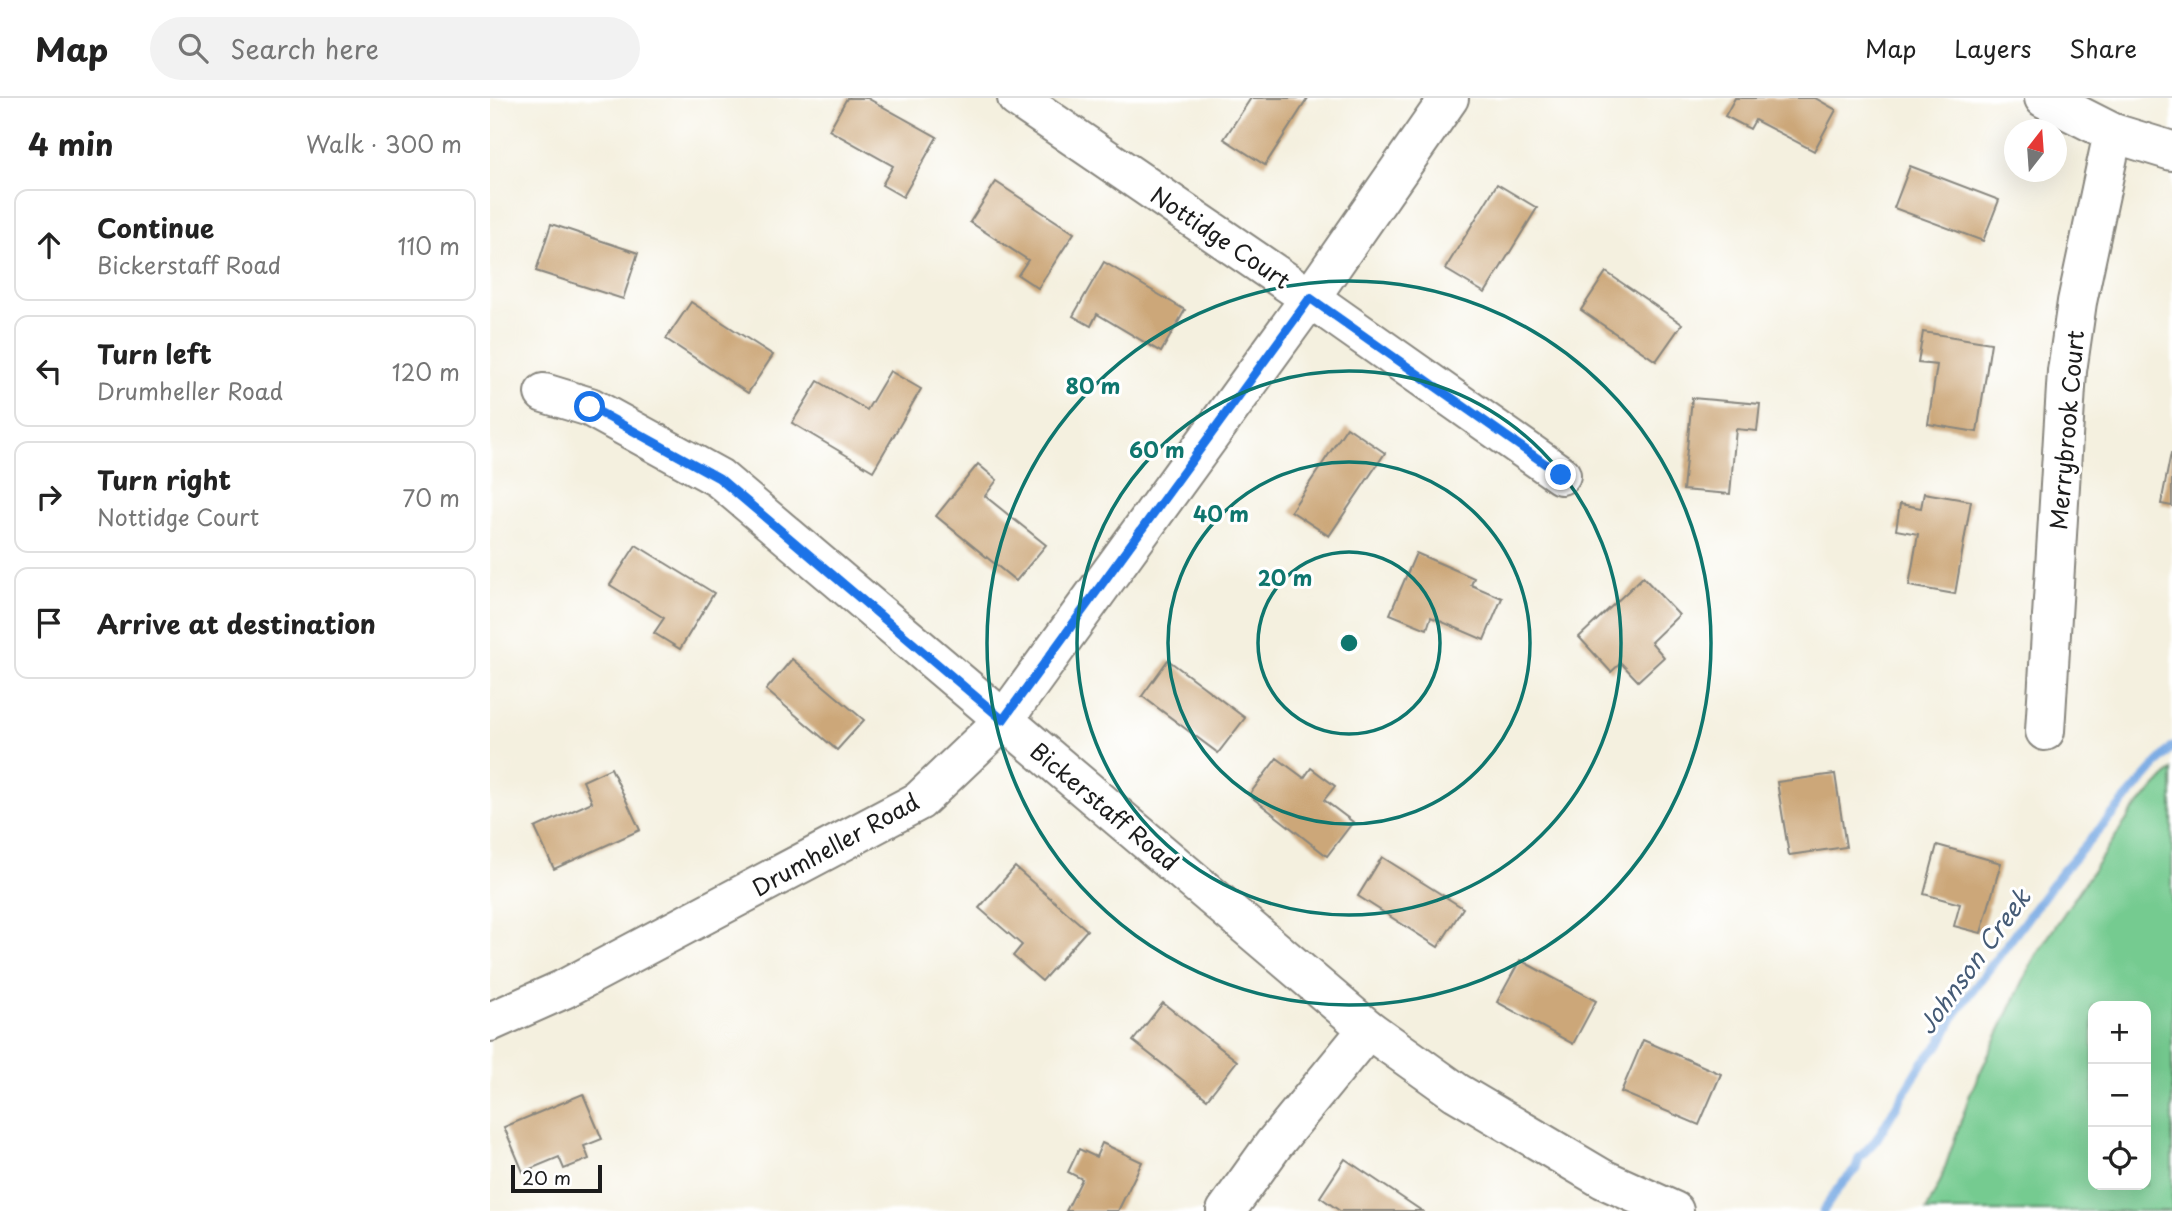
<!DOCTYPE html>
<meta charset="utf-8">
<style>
body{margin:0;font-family:"Playpen Sans",sans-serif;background:#f2f2f2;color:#222}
.controls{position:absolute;right:21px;bottom:21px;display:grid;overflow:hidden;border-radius:14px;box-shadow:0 7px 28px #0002}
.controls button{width:63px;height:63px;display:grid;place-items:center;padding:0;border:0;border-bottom:2px solid #e0e0e0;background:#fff;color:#222;font:35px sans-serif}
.compass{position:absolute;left:1514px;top:21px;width:63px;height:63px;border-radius:50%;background:#fff;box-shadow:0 7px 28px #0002;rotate:17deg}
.scale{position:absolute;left:21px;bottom:18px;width:91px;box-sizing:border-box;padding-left:7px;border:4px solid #1c1c1c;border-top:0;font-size:19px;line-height:24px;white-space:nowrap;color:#1c1c1c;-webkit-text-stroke:5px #fff;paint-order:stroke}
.stop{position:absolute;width:21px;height:21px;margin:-16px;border:5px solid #1a73e8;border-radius:50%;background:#fff}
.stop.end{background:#1a73e8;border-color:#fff;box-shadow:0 2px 7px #0008}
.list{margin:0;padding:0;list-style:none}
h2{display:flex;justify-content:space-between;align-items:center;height:91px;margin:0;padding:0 28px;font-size:30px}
h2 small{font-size:23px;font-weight:400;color:#767676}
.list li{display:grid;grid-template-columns:46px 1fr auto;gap:21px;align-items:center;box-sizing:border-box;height:112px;margin:0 14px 14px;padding:0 14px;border:2px solid #e0e0e0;border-radius:14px}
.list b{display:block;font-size:26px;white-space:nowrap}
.list p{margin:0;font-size:23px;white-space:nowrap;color:#767676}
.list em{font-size:23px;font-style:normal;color:#767676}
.icon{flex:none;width:38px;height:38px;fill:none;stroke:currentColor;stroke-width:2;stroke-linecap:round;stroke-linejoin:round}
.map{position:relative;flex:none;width:1682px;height:1113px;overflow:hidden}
header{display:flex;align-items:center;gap:42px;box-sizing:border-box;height:98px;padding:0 35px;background:#fff;border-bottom:2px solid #e0e0e0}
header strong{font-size:33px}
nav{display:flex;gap:38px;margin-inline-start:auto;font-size:24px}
.search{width:490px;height:63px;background:#f2f2f2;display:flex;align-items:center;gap:18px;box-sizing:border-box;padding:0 24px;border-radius:38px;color:#767676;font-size:26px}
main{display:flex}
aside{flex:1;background:#fff}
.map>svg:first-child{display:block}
.green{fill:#75cb90;stroke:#487456;stroke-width:2;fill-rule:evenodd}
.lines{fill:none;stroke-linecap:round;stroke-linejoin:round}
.stream{stroke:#77a9e3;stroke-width:9}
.building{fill:#cca779}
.minor-casing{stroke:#88867e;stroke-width:42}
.minor{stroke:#fff;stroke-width:38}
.route{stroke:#1a73e8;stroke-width:9}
.ring{fill:none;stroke:#0f766e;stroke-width:3.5}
.labels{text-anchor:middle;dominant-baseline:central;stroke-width:6;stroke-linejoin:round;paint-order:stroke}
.street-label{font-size:23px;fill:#1c1c1c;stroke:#fff}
.water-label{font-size:24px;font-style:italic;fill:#455b76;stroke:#fff}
.centre{fill:#0f766e;stroke:#fff;stroke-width:3.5}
.ring-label{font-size:21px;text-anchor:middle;font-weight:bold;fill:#0f766e;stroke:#fff;stroke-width:6;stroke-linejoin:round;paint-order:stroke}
</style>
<header>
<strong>Map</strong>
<div class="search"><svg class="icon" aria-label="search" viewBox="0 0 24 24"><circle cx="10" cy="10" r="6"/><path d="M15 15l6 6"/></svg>Search here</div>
<nav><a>Map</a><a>Layers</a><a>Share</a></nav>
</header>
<main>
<aside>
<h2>4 min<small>Walk · 300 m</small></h2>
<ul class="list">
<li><svg class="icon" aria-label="ahead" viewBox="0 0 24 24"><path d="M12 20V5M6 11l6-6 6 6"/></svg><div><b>Continue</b><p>Bickerstaff Road</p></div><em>110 m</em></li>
<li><svg class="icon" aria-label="left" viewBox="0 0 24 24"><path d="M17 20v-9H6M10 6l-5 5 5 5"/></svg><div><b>Turn left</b><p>Drumheller Road</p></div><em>120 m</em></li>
<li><svg class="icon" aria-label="right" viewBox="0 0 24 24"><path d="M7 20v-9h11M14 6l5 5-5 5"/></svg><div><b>Turn right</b><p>Nottidge Court</p></div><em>70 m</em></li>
<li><svg class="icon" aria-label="arrive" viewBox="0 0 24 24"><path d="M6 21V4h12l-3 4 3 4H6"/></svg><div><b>Arrive at destination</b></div></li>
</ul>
</aside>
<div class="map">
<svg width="1682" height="1113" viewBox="0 0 1682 1113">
<rect width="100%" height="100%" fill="#fff"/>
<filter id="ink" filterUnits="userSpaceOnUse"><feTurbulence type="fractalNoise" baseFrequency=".0143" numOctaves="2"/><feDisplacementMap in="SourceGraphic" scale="14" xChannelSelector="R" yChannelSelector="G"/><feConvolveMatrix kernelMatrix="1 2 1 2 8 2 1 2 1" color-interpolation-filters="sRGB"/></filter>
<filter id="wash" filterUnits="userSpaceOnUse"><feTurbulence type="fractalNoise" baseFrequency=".00686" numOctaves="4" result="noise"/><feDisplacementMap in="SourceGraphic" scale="28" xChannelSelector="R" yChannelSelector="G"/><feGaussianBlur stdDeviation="1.57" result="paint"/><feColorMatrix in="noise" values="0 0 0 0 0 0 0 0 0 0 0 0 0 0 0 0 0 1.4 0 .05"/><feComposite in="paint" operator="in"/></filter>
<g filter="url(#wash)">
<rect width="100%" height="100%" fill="#f4f0df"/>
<path class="green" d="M1682 672V1113H1436L1450 1084 1480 996 1544 860 1642 714ZM1656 908V1087H1603V908Z"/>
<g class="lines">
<path class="stream" d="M1333 1113 1349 1089 1366 1071 1369 1060 1386 1042 1433 964 1450 946 1465 916 1571 775 1682 649"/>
</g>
<g id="blocks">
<g class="building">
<path d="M357 0H377L447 39 413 99 392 87 403 68 339 32Z"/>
<path d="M761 0H818L775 67 734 41Z"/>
<path d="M1245 0H1325L1346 12 1324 53 1265 22 1260 31 1235 18Z"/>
<path d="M1420 68 1509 102 1493 143 1404 110Z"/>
<path d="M506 84 584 135 548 190 528 177 538 162 480 124Z"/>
<path d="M1007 86 1047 110 995 195 955 171Z"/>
<path d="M61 126 148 155 133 201 46 173Z"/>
<path d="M614 164 695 212 671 254 607 216 601 228 583 218Z"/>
<path d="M1116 174 1192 226 1166 263 1091 212Z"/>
<path d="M201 204 283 257 258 295 176 241Z"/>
<path d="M1433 234 1501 245 1487 334 1438 326 1447 267 1428 265Z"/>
<path d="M400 273 431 291 383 373 302 325 328 283 377 312Z"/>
<path d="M1202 300 1270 306 1267 333 1246 331 1240 396 1193 392Z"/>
<path d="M857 329 895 355 839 438 801 413Z"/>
<path d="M1681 355H1682V408L1671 406Z"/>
<path d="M488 366 507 382 495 398 556 447 526 483 446 418Z"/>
<path d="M1434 395 1481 403 1465 496 1419 488 1428 436 1406 432 1410 406 1431 410Z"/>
<path d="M146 447 224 495 190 551 164 535 174 520 120 487Z"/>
<path d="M926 455 984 480 981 487 1012 500 994 542 941 519 937 531 900 516Z"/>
<path d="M1153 479 1189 517 1161 544 1174 559 1148 583 1131 565 1121 574 1089 539Z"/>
<path d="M302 561 374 622 347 652 276 592Z"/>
<path d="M678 562 755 620 728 655 652 598Z"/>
<path d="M787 660 814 680 821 670 845 688 834 702 863 724 837 758 759 697Z"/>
<path d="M121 670 150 732 64 771 45 730 102 704 93 683Z"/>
<path d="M1345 676 1356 749 1299 757 1287 684Z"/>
<path d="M1447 747 1511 765 1491 835 1464 828 1470 806 1434 796Z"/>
<path d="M892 759 973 810 948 849 868 798Z"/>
<path d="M525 769 597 832 552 883 523 858 532 847 489 810Z"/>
<path d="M1030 862 1106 903 1083 946 1007 904Z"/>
<path d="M673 905 747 963 717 1001 643 943Z"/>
<path d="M1153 942 1231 976 1209 1027 1131 994Z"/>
<path d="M93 996 112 1041 94 1048 99 1061 74 1071 69 1059 33 1074 14 1029Z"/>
<path d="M612 1045 652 1064 628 1113H576L592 1081 578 1074 589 1051 606 1059Z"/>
<path d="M855 1061 932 1113H850L830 1099Z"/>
</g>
</g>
</g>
<g filter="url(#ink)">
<use href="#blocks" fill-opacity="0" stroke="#88867e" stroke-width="2"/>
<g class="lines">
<defs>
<g id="minor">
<path d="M527 0 820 200 1071 377"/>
<path d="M1554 0 1623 35 1682 53"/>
<path d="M54 295 100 309 229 380 878 931 966 994 1113 1081 1184 1113"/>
<path d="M1555 633 1577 273 1587 204 1623 35"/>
<path d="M0 924 74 891 429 703 513 623 820 200 959 0"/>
<path d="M736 1113 784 1046 878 931"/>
</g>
</defs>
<use href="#minor" class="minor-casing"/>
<use href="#minor" class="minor"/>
</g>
</g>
<g class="lines" filter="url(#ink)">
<path class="route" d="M100 309 229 380 513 622 820 200 1071 377"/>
</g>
<g class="ring">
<circle cx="859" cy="545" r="91"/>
<circle cx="859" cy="545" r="181"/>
<circle cx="859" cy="545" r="272"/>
<circle cx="859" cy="545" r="362"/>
</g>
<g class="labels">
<g class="street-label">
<text transform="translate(731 139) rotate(34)">Nottidge Court</text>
<text transform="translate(1576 332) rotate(-85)">Merrybrook Court</text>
<text transform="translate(615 708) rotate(40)">Bickerstaff Road</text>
<text transform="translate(345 746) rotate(-29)">Drumheller Road</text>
</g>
<g class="water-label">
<text transform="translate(1483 863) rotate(-54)">Johnson Creek</text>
</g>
</g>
<circle cx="859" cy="545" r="10" class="centre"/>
<g class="ring-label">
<text x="603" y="296">80 m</text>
<text x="667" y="360">60 m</text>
<text x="731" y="424">40 m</text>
<text x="795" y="488">20 m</text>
</g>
</svg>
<div class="controls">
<button>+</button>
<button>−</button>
<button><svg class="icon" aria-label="locate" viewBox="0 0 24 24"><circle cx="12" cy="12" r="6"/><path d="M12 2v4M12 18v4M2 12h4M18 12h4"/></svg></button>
</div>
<svg class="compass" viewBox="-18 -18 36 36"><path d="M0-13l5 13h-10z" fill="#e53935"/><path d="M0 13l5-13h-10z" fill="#767676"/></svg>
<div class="scale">20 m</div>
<div class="stop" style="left:100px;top:309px"></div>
<div class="stop end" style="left:1071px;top:377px"></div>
</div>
</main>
